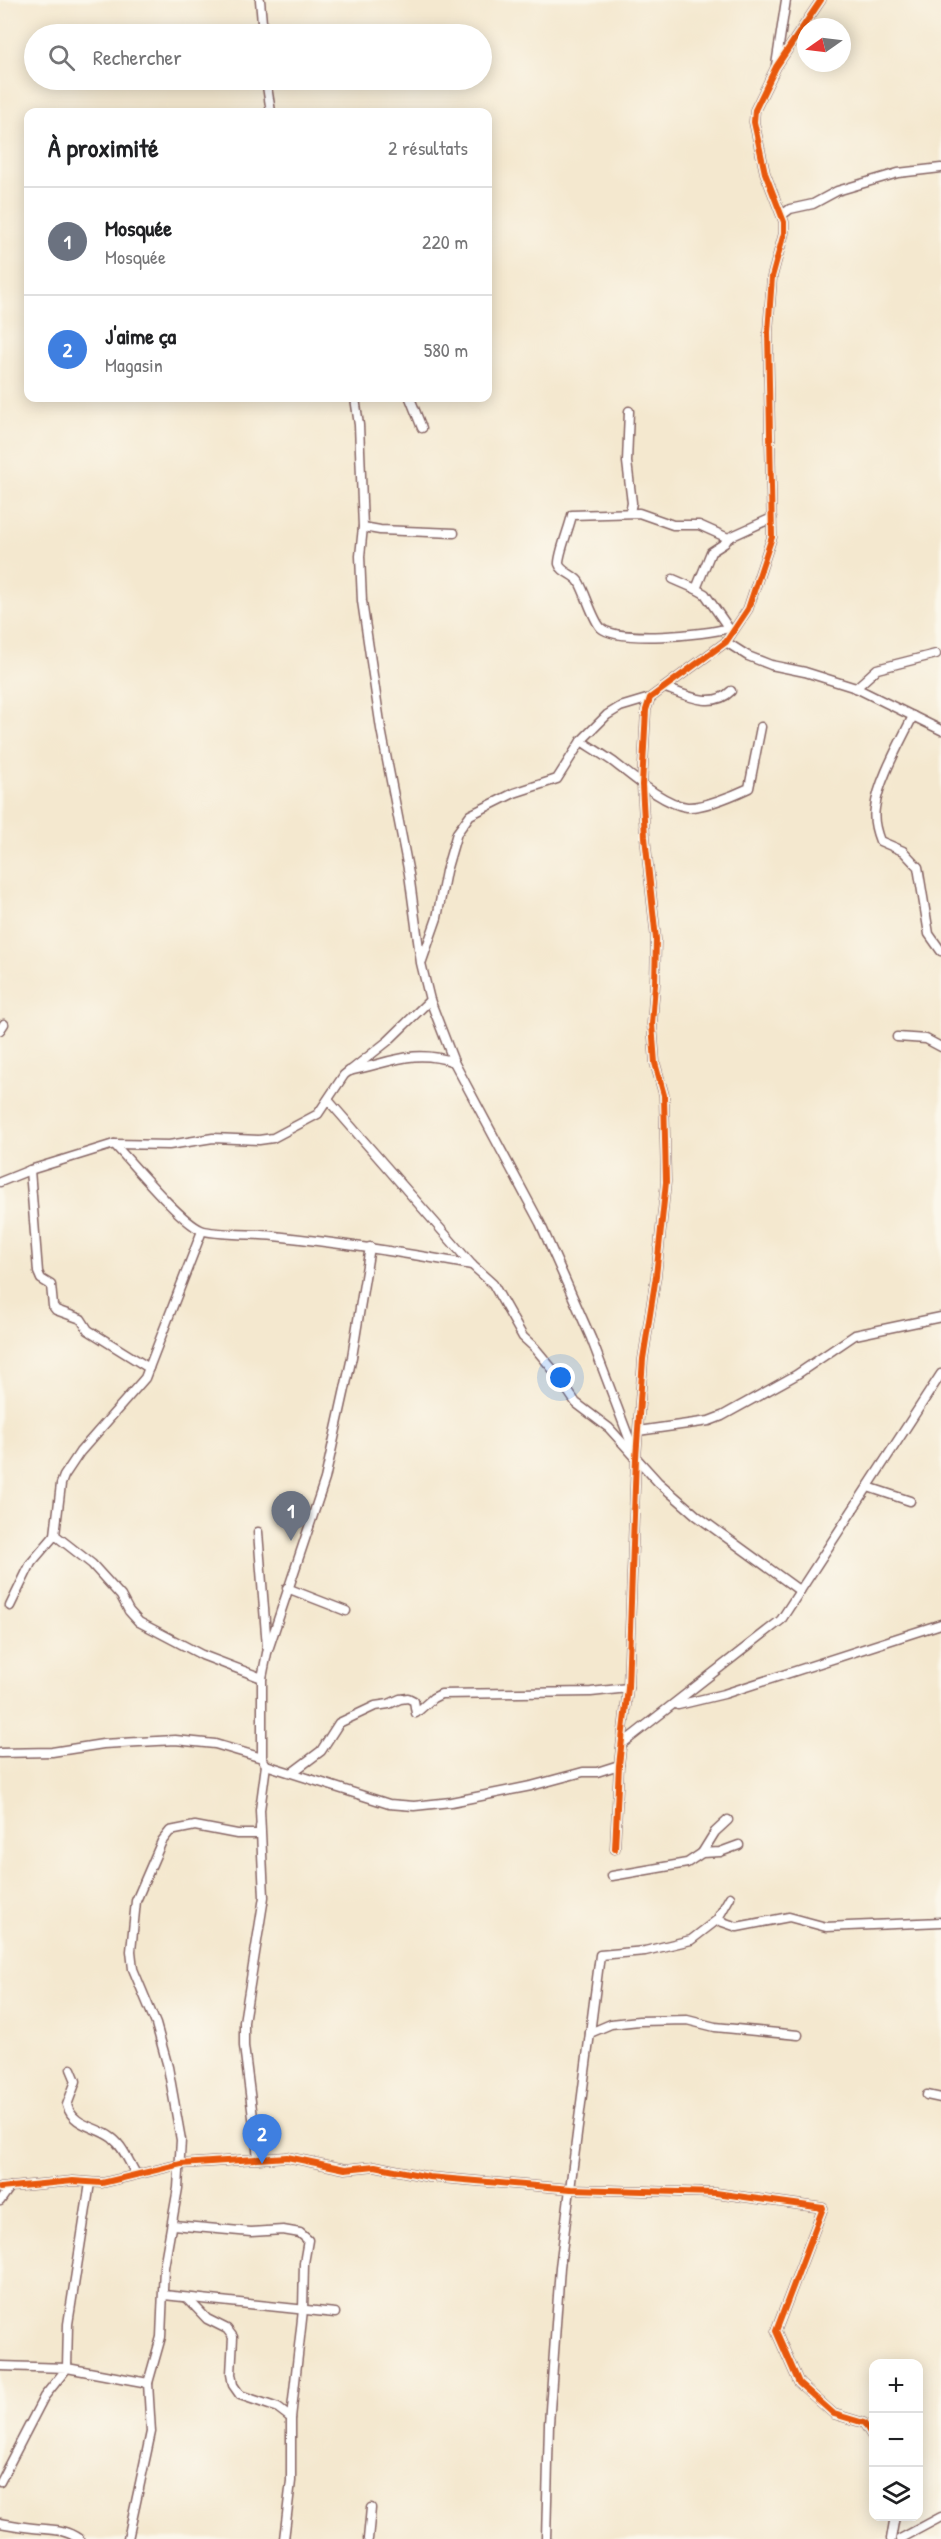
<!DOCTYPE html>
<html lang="fr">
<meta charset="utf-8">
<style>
body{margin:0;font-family:"Patrick Hand",sans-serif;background:#f2f2f2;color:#202124}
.controls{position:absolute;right:18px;bottom:18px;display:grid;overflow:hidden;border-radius:12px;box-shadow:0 3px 15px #0003}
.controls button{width:54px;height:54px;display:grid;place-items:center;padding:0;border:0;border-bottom:2px solid #e0e0e0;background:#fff;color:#202124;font:30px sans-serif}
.compass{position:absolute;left:797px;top:18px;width:54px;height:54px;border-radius:50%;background:#fff;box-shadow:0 3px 15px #0003;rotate:256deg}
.you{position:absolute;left:561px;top:1378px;width:21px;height:21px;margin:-15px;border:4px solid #fff;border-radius:50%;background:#1a73e8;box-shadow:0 0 0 9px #1a73e833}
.badge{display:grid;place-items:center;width:39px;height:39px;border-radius:50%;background:#1a73e8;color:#fff;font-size:20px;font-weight:700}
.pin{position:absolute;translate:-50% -50px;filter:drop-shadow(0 2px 3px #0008)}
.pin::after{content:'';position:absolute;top:32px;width:21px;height:18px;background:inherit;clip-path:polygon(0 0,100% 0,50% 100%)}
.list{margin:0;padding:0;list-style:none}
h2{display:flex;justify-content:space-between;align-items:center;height:78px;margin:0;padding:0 24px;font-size:26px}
h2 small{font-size:20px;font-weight:400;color:#757577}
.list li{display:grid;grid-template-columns:39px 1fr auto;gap:18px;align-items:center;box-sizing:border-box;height:108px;padding:0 24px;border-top:2px solid #e0e0e0}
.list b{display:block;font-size:22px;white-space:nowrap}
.list p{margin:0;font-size:20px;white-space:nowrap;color:#757577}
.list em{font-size:20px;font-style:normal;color:#757577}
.icon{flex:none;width:33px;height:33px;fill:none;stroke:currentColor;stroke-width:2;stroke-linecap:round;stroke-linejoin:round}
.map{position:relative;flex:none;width:941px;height:2539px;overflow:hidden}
.search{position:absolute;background:#fff;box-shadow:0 3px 15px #0003;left:24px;top:24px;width:468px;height:66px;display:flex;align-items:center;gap:15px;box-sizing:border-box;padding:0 21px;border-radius:33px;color:#757577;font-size:22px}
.panel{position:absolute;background:#fff;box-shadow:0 3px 15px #0003;left:24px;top:108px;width:468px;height:294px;border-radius:12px}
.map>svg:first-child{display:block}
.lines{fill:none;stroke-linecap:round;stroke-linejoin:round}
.street-casing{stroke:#866564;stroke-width:11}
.street{stroke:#fff;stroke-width:8}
.cycleway-casing{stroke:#fbf7ec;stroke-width:10}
.cycleway{stroke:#e8590c;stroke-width:6}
</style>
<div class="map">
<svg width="941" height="2539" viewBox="0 0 941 2539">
<rect width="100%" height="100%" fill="#fbf7ec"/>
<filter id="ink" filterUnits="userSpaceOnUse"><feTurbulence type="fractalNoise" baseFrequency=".0167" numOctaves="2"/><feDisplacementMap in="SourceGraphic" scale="12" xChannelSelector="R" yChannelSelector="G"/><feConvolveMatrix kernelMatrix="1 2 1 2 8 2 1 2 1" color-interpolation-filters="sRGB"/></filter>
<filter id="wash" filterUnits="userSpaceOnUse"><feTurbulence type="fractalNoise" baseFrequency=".008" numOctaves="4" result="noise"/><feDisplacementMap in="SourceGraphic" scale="24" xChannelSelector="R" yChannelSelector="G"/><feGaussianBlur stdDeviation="1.35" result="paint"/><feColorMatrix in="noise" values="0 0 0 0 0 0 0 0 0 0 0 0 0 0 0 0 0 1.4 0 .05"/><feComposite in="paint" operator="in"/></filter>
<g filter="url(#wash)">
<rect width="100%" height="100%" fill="#f4e8cf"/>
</g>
<g filter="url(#ink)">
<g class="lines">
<defs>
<g id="street">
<path d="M260 0 263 34"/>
<path d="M776 65 786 0"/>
<path d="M266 80 271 112"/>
<path d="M782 215 790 209 813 204 837 191 898 173 941 168"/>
<path d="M355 398 359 425 363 527 360 556 362 601 381 729 409 874 421 963 430 1000 454 1062 540 1223 591 1338 635 1454"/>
<path d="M410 398 422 428"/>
<path d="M629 411 627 462 632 503 630 512"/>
<path d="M363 527 380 530 454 533"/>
<path d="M673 579 696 589"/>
<path d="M728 628C706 635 618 643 601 628 593 620 586 594 579 582 575 575 561 572 559 564 558 555 570 526 572 515L639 513 673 525H699L728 538"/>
<path d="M730 630 705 594 696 589 711 552 725 543 728 538 772 518"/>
<path d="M726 642 748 656 771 665 805 672 856 688 941 730"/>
<path d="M666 688C687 696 713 709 731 691"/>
<path d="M856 688 877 669 936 654"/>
<path d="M913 716C901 741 878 781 875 808 873 820 876 831 880 841L903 851 918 867 929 934 941 951"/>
<path d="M581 741C592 748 602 754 612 761 632 776 663 804 687 807 703 808 734 795 749 788L761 727"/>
<path d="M422 961 437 918 446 871 457 833 470 815 514 793 557 779 581 741 607 715 620 707 650 698"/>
<path d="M0 1030 4 1024"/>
<path d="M897 1037 926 1039 941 1047"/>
<path d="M350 1071 388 1041 430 1000"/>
<path d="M328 1100 472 1265 493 1284 523 1337 535 1348 555 1372 576 1403 609 1428 658 1482 697 1516 800 1591"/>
<path d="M114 1144 169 1145 213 1138 259 1140 273 1138 318 1114 344 1075 349 1071C390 1063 413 1048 454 1062"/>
<path d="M30 1170 38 1272 41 1279 51 1285 53 1306 56 1310 81 1319 88 1330 149 1368"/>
<path d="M0 1182 30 1170 114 1144C132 1163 180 1221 201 1230 212 1235 258 1234 274 1236 340 1243 406 1253 472 1265"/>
<path d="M202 1231 145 1378 80 1452 64 1476 61 1484 55 1535 92 1564 121 1596 129 1611 139 1622 202 1655 262 1678"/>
<path d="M638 1431 709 1421 722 1416 796 1375 855 1335 941 1317"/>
<path d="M868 1487 910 1501"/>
<path d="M258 1532 267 1647"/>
<path d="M287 1588 346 1611"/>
<path d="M10 1606 31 1563 55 1535"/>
<path d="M678 1705 724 1694 941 1624"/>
<path d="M622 1744 781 1620 941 1374"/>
<path d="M0 1753 52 1752 103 1744 175 1740 215 1744 262 1758"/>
<path d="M266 1765 389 1804 414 1806 451 1802 531 1786 583 1772H597L619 1765"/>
<path d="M293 1772 321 1751 339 1723 375 1706 389 1704 400 1699 408 1698 414 1701 416 1713 433 1698 441 1694 591 1692 628 1688"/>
<path d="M615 1849 619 1765 628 1688 636 1458 643 1359 656 1276 666 1182 664 1095 655 1063 652 1024 655 984 656 939 645 837 642 785 646 710 650 698 726 642 748 609 772 537 768 332 772 277 784 233V222L765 173 754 122 755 110 776 67 821 0"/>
<path d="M702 1853 715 1832 728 1820"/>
<path d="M612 1876 687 1863 702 1853 720 1852 739 1845"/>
<path d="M717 1920 737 1927 789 1917 826 1927 941 1922"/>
<path d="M590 2033 611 2024 639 2021 687 2020 715 2027 798 2035"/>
<path d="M71 2069 76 2081 67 2105C73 2127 97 2126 112 2138 123 2146 129 2162 136 2174"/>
<path d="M927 2095 941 2098"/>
<path d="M258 2157 244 2046V2022L264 1897 260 1810 266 1765 262 1758V1678L267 1653 325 1479 352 1357 370 1247"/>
<path d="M90 2183 68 2324 67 2368 148 2383"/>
<path d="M0 2188 73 2181 102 2183 181 2164 287 2157 345 2169 375 2166 429 2177 571 2189 716 2193 823 2208 776 2331 799 2383 834 2414 864 2423 874 2439"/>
<path d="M0 2201 10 2187"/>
<path d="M173 2225 251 2232 283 2230 300 2233 308 2240 304 2263 303 2310 291 2418V2481L284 2539"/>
<path d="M164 2295 335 2313"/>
<path d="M187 2298 207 2319 227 2329 233 2337 231 2374 233 2385 240 2395 278 2408 291 2418"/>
<path d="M0 2366 67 2368 44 2397 0 2482"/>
<path d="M0 2523C11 2525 22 2527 33 2528 51 2530 64 2528 79 2539"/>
<path d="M128 2539 151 2432 148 2383 161 2337 164 2267 178 2188 181 2140 168 2067 156 2024 133 1969 131 1951 136 1901 162 1841 170 1831 195 1826 237 1834H260V1827"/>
<path d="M368 2539 371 2508"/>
<path d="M546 2539 549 2424 560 2267 600 1955 645 1951 691 1940 717 1920 730 1897"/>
<path d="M891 2539 895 2516"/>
<path d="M900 2539 941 2517"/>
</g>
</defs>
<use href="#street" class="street-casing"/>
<use href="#street" class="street"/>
<defs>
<g id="cycleway">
<path d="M615 1849 619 1765 628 1688 636 1458 643 1359 656 1276 666 1182 664 1095 655 1063 652 1024 655 984 656 939 645 837 642 785 646 710 650 698 726 642 748 609 772 537 768 332 772 277 784 233V222L765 173 754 122 755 110 776 67 821 0"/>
<path d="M0 2188 73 2181 102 2183 181 2164 287 2157 345 2169 375 2166 429 2177 571 2189 716 2193 823 2208 776 2331 799 2383 834 2414 864 2423 874 2439"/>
</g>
</defs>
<use href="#cycleway" class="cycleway-casing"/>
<use href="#cycleway" class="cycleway"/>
</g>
</g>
</svg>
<div class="controls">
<button>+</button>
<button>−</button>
<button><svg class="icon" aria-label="layers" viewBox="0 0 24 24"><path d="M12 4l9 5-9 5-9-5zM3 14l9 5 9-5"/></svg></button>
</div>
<svg class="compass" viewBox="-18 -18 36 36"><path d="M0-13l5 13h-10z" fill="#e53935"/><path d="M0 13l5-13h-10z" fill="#757577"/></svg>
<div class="you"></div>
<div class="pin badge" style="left:291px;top:1541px;background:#6b7280">1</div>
<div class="pin badge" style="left:262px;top:2164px;background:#3f7fe0">2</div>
<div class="search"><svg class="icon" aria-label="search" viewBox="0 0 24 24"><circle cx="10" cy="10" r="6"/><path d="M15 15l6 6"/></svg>Rechercher</div>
<section class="panel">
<h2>À proximité<small>2 résultats</small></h2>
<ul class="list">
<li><span class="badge" style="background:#6b7280">1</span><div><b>Mosquée</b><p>Mosquée</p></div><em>220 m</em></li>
<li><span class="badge" style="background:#3f7fe0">2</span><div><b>J'aime ça</b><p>Magasin</p></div><em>580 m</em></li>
</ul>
</section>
</div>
